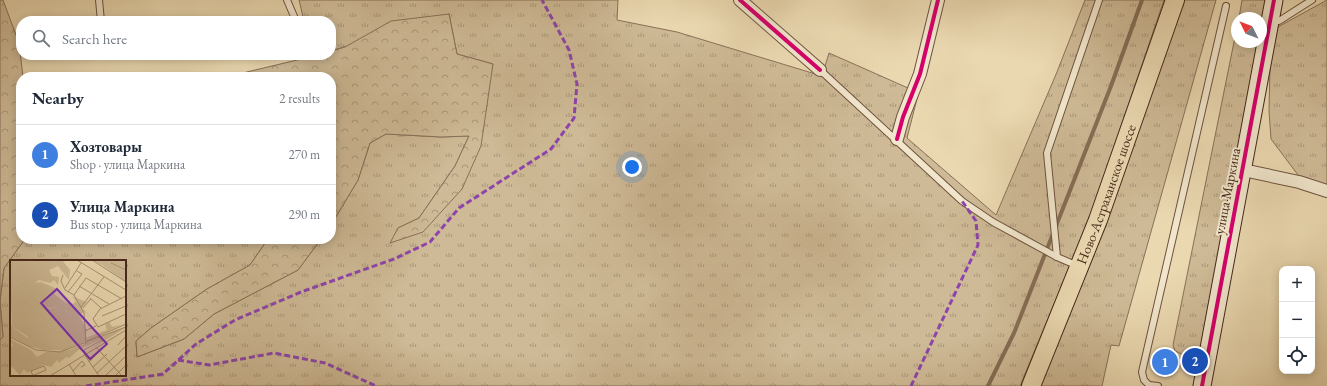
<!DOCTYPE html>
<meta charset="utf-8">
<style>
body{margin:0;font-family:"EB Garamond",serif;background:#f2f2f3;color:#1f2937}
.controls{position:absolute;right:12px;bottom:12px;display:grid;overflow:hidden;border-radius:8px;box-shadow:0 2px 10px #0003}
.controls button{width:36px;height:36px;display:grid;place-items:center;padding:0;border:0;border-bottom:1px solid #e0e1e3;background:#fff;color:#1f2937;font:20px sans-serif}
.compass{position:absolute;left:1231px;top:12px;width:36px;height:36px;border-radius:50%;background:#fff;box-shadow:0 2px 10px #0003;rotate:312deg}
.you{position:absolute;left:632px;top:167px;width:14px;height:14px;margin:-10px;border:3px solid #fff;border-radius:50%;background:#1a73e8;box-shadow:0 0 0 6px #1a73e833}
.badge{display:grid;place-items:center;width:26px;height:26px;border-radius:50%;background:#8f2418;color:#fff;font-size:13px;font-weight:700}
.pin{position:absolute;translate:-50% -50%;border:2px solid #fff;box-shadow:0 1px 4px #0006}
.list{margin:0;padding:0;list-style:none}
h2{display:flex;justify-content:space-between;align-items:center;height:52px;margin:0;padding:0 16px;font-size:17px}
h2 small{font-size:13px;font-weight:400;color:#747a83}
.list li{display:grid;grid-template-columns:26px 1fr auto;gap:12px;align-items:center;box-sizing:border-box;height:60px;padding:0 16px;border-top:1px solid #e0e1e3}
.list b{display:block;font-size:15px;white-space:nowrap}
.list p{margin:0;font-size:13px;white-space:nowrap;color:#747a83}
.list em{font-size:13px;font-style:normal;color:#747a83}
.icon{flex:none;width:22px;height:22px;fill:none;stroke:currentColor;stroke-width:2;stroke-linecap:round;stroke-linejoin:round}
.map{position:relative;flex:none;width:1327px;height:386px;overflow:hidden}
.search{position:absolute;background:#fff;box-shadow:0 2px 10px #0003;left:16px;top:16px;width:320px;height:44px;display:flex;align-items:center;gap:10px;box-sizing:border-box;padding:0 14px;border-radius:16px;color:#747a83;font-size:15px}
.panel{position:absolute;background:#fff;box-shadow:0 2px 10px #0003;left:16px;top:72px;width:320px;height:172px;border-radius:16px}
.map>svg:first-child{display:block}
.grass{fill:url(#grass-tufts);stroke:#8a7058;fill-rule:evenodd}
.forest{fill:url(#forest-crowns);stroke:#8a7058}
.lines{fill:none;stroke-linecap:round;stroke-linejoin:round}
.stream{stroke:#866d55;stroke-width:4}
.lane-casing{stroke:#6e533f;stroke-width:8}
.street-casing{stroke:#6e533f;stroke-width:14}
.secondary-casing{stroke:#452719;stroke-width:19}
.primary-casing{stroke:#452719;stroke-width:20}
.lane{stroke:#f1e6cc;stroke-width:6}
.street{stroke:#f1e6cc;stroke-width:12}
.secondary{stroke:#f1e6cc;stroke-width:17}
.primary{stroke:#ead8b0;stroke-width:18}
.quiet{stroke:#8e44ad;stroke-width:3;stroke-dasharray:6 3;stroke-linecap:butt}
.cycleway-casing{stroke:#f1e6cc;stroke-width:6}
.cycleway{stroke:#d6006c;stroke-width:4}
.labels{text-anchor:middle;dominant-baseline:central;stroke-width:4;stroke-linejoin:round;paint-order:stroke}
.street-label{font-size:14px;fill:#452719;stroke:#f1e6cc}
.inset-road{fill:none;stroke:#a89174;stroke-width:1}
.view{fill:#7b2cbf;fill-opacity:0.15;stroke:#7b2cbf;stroke-width:2}
.inset-edge{fill:none;stroke:#452719;stroke-width:2}
</style>
<div class="map">
<svg width="1327" height="386" viewBox="0 0 1327 386">
<defs>
<pattern id="grass-tufts" width="24" height="20" patternUnits="userSpaceOnUse"><rect width="24" height="20" fill="#ceba96"/><path d="M3 7l-1-3M5 7V3M7 7l1-3M15 17l-1-3M17 17v-4M19 17l1-3" fill="none" stroke="#a9977a"/></pattern>
<pattern id="forest-crowns" width="20" height="18" patternUnits="userSpaceOnUse"><rect width="20" height="18" fill="#ceba96"/><path d="M2 6a3 3 0 1 1 6 0M12 15a3 3 0 1 1 6 0" fill="none" stroke="#a9977a"/></pattern>
</defs>
<rect width="100%" height="100%" fill="#ead8b0"/>
<filter id="stains"><feTurbulence type="fractalNoise" baseFrequency=".005" numOctaves="4"/><feColorMatrix values="0 0 0 0 .2 0 0 0 0 .09 0 0 0 0 .02 0 0 0 .5 -.17"/></filter>
<radialGradient id="worn" r=".72"><stop offset=".6" stop-color="#630" stop-opacity="0"/><stop offset="1" stop-color="#630" stop-opacity=".3"/></radialGradient>
<g class="grass">
<path d="M299 0H618L617 20 677 32 822 76 829 53 908 88 918 95 907 138 996 215 1057 72 1085 0H1164L1089 220 1020 386H0V340L3 337 0 301 4 268 25 239H268L250 265 207 289 151 328 136 341 137 357 184 339 214 314 298 270 321 239H331V225L358 180 370 143 386 134 441 137 469 136 455 166 419 218 398 228 391 243 462 189 493 64 457 54 449 14 331 51V21H304ZM11 261H125V375H11Z"/>
<path d="M1181 0H1216L1119 346 1111 345 1102 386H1039Z"/>
<path d="M1242 0H1267L1261 31V18H1239Z"/>
<path d="M1327 0V187L1301 179 1271 139 1269 111 1270 65 1276 28Z"/>
<path d="M1237 27V42H1259L1200 353C1192 360 1184 355 1175 351L1173 345Z"/>
</g>
<g class="forest">
<path d="M0 0H3L19 43 23 77H21V239H25L4 268 0 301 3 337 0 340Z"/>
<path d="M449 14 457 54 493 64 481 146 462 189 423 232 390 243 398 228 419 218 455 166 469 136 441 137 386 134 370 143 358 180 331 225V77H226L318 55H331V51L345 47 391 21Z"/>
<path d="M268 239H321L298 270 214 314 184 339 137 357 136 341 151 328 207 289 250 265Z"/>
</g>
<g class="lines">
<path class="stream" d="M988 386 1014 333 1111 86 1142 0"/>
<defs>
<g id="lane">
<path d="M99 0 101 21"/>
<path d="M287 0 296 21"/>
<path d="M1272 21H1279L1312 0"/>
<path d="M820 70 962 201 993 222 1057 257 1078 266"/>
<path d="M1057 257 1047 153 1099 0"/>
<path d="M1158 386 1149 385 1144 380 1142 372 1226 6"/>
</g>
<g id="street">
<path d="M740 0 820 70"/>
<path d="M897 139 903 117 920 74 938 0"/>
<path d="M1243 170 1299 182 1327 191"/>
</g>
<path id="secondary" d="M1202 386 1274 0"/>
<g id="primary">
<path id="s1" d="M1031 386 1098 220 1175 0"/>
</g>
</defs>
<use href="#lane" class="lane-casing"/>
<use href="#street" class="street-casing"/>
<use href="#secondary" class="secondary-casing"/>
<use href="#primary" class="primary-casing"/>
<use href="#lane" class="lane"/>
<use href="#street" class="street"/>
<use href="#secondary" class="secondary"/>
<use href="#primary" class="primary"/>
<g class="quiet">
<path d="M178 360 209 365 274 353 325 363 376 386"/>
<path d="M86 386 163 374 196 344 235 320 301 292 394 259 430 242 459 208 551 149 574 118 577 84 569 50 542 0"/>
<path d="M911 386 978 245 976 221 962 201"/>
</g>
<defs>
<g id="cycleway">
<path d="M740 0 820 70"/>
<path d="M897 139 903 117 920 74 938 0"/>
<path d="M1202 386 1274 0"/>
</g>
</defs>
<use href="#cycleway" class="cycleway-casing"/>
<use href="#cycleway" class="cycleway"/>
</g>
<g class="labels">
<g class="street-label">
<text transform="translate(1227 191) rotate(-79)">улица Маркина</text>
<text stroke="none"><textPath href="#s1" startOffset="206">Ново-Астраханское шоссе</textPath></text>
</g>
</g>
<g transform="translate(10 260)">
<rect width="116" height="116" fill="#ead8b0"/>
<path d="M0 18 32 42 38 39 48 47 37 48 47 51 55 50 59 54 52 55 59 54 62 50 56 44 59 41 63 44 66 41 62 36 76 42 80 39 72 48 81 57 75 52 69 55 77 70 75 78 97 70 95 64 99 62 102 67 111 65 56 90H34L18 86 0 76V59L2 66 17 78 33 53 0 22ZM116 67 77 92 95 78 70 89 59 98 56 97 49 103 47 100 41 107 34 105 17 113 14 109 10 115 0 105V87L3 86 0 79 21 90 27 97 36 92 59 90Z" fill="#ceba96"/>
<path d="M0 0H52L60 10 59 20 48 6 39 10 42 16 49 17 48 25 44 20 40 23 29 20 25 23 31 22 47 29 44 34 63 48V52L59 54 53 55 58 54 56 50 47 51 38 49 48 47 38 39 32 42 0 18ZM0 22 33 53 35 64 30 74 23 80 2 66Z" fill="#ceba96"/>
<path d="M83 0H116V22L92 5Z" fill="#ceba96"/>
<path class="inset-road" d="M67 0 116 30M82 0 116 22M101 3 116 10M53 15 51 21 55 30 64 35 74 53 76 84M69 26 99 44M55 28 71 3M58 32 72 14 67 11M64 35 76 18 112 39M116 36 90 49 83 59 88 67 116 54M80 38 91 48M71 47 94 17M73 48 81 39M92 56 116 46M75 71 86 66M0 77 26 90 50 92 116 67M77 81 116 64M108 85 116 76M86 87 112 116M74 94 89 116M76 94 74 90 92 80M79 102 94 87M59 104 66 116M83 107 97 94M63 111 72 101 75 105 71 107M87 113 116 86M22 116 36 110 34 106 21 111 23 116M40 116 116 70M95 116 116 96M105 116 116 105"/>
<path class="view" d="M47 29 97 84 80 99 31 43Z"/>
<rect width="116" height="116" class="inset-edge"/>
</g>
<rect width="100%" height="100%" filter="url(#stains)"/>
<rect width="100%" height="100%" fill="url(#worn)"/>
</svg>
<div class="controls">
<button>+</button>
<button>−</button>
<button><svg class="icon" aria-label="locate" viewBox="0 0 24 24"><circle cx="12" cy="12" r="6"/><path d="M12 2v4M12 18v4M2 12h4M18 12h4"/></svg></button>
</div>
<svg class="compass" viewBox="-18 -18 36 36"><path d="M0-13l5 13h-10z" fill="#e53935"/><path d="M0 13l5-13h-10z" fill="#747a83"/></svg>
<div class="you"></div>
<div class="pin badge" style="left:1165px;top:362px;background:#3f7fe0">1</div>
<div class="pin badge" style="left:1195px;top:361px;background:#1a4fb4">2</div>
<div class="search"><svg class="icon" aria-label="search" viewBox="0 0 24 24"><circle cx="10" cy="10" r="6"/><path d="M15 15l6 6"/></svg>Search here</div>
<section class="panel">
<h2>Nearby<small>2 results</small></h2>
<ul class="list">
<li><span class="badge" style="background:#3f7fe0">1</span><div><b>Хозтовары</b><p>Shop · улица Маркина</p></div><em>270 m</em></li>
<li><span class="badge" style="background:#1a4fb4">2</span><div><b>Улица Маркина</b><p>Bus stop · улица Маркина</p></div><em>290 m</em></li>
</ul>
</section>
</div>
